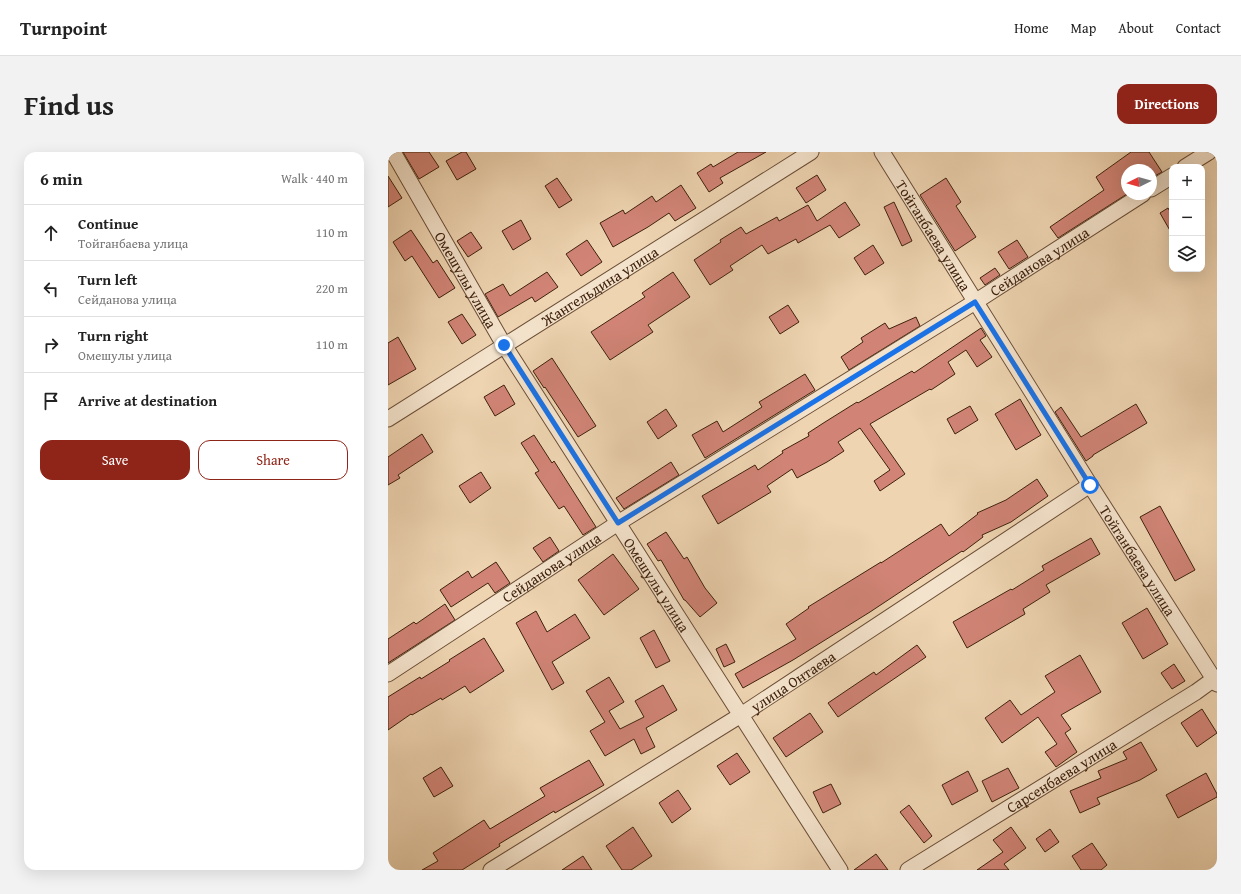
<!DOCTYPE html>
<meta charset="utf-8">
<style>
body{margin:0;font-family:"Gentium Book Plus",serif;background:#f2f2f2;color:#222}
.controls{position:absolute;right:12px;top:12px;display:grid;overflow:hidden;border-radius:8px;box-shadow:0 4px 16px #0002}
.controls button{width:36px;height:36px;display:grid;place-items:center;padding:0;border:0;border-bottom:1px solid #e0e0e0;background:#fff;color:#222;font:20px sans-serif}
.compass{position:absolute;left:733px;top:12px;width:36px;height:36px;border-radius:50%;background:#fff;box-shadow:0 4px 16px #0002;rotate:265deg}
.stop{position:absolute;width:12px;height:12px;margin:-9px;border:3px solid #1a73e8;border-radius:50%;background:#fff}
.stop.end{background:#1a73e8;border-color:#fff;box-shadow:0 1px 4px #0008}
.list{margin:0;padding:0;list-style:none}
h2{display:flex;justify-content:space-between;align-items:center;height:52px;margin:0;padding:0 16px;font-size:17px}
h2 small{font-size:13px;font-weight:400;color:#767676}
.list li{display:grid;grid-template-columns:26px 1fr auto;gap:12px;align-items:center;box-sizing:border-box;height:56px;padding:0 16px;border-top:1px solid #e0e0e0}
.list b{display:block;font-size:15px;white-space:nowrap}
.list p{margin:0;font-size:13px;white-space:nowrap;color:#767676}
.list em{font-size:13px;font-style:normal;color:#767676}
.actions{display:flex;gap:8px;padding:12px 16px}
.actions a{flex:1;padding:9px 0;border:1px solid #8f2418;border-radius:12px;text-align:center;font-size:14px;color:#8f2418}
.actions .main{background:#8f2418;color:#fff}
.icon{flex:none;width:22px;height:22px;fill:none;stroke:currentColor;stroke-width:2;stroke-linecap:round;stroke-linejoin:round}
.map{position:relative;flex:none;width:829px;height:718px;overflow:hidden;border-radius:12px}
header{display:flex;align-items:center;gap:24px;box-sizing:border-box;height:56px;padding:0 20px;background:#fff;border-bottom:1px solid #e0e0e0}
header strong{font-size:19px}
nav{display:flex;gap:22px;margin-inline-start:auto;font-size:14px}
.intro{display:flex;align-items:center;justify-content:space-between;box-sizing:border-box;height:96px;padding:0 24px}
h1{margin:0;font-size:28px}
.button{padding:10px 18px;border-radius:12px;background:#8f2418;color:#fff;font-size:14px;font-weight:700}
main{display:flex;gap:24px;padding:0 24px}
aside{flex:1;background:#fff;border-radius:12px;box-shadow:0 4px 16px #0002}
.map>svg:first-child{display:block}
.building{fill:#d18476;stroke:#3f210d}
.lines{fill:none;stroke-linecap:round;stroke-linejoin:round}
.minor-casing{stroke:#6b4e36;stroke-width:17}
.minor{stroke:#f4e3cc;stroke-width:15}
.route{stroke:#1a73e8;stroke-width:5}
.labels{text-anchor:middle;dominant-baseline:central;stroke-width:3;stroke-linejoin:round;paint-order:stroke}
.street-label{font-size:15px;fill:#3f210d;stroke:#f4e3cc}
</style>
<header>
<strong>Turnpoint</strong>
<nav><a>Home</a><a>Map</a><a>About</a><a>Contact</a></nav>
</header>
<div class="intro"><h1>Find us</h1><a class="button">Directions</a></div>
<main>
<aside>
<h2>6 min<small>Walk · 440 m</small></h2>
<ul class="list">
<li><svg class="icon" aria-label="ahead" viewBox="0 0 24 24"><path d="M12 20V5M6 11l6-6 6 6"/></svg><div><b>Continue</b><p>Тойганбаева улица</p></div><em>110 m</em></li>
<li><svg class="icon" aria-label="left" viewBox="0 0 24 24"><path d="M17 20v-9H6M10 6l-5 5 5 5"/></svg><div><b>Turn left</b><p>Сейданова улица</p></div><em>220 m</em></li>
<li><svg class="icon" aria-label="right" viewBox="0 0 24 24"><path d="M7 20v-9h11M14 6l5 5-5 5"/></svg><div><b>Turn right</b><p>Омешулы улица</p></div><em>110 m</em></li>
<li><svg class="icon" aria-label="arrive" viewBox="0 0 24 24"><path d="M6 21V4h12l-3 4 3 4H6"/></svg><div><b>Arrive at destination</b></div></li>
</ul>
<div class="actions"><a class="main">Save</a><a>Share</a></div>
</aside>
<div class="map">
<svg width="829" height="718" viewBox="0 0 829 718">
<rect width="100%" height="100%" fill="#eed4b1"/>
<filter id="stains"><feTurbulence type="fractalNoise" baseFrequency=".005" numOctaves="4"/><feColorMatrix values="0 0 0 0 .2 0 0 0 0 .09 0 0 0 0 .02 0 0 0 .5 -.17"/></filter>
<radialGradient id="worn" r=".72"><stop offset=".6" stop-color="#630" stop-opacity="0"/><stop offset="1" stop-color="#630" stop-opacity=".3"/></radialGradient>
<g class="building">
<path d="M15 0H41L51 15 31 27Z"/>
<path d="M74 0H78L88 17 69 28 58 9Z"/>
<path d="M350 0H378L332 26 335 31 321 40 309 21 323 12 325 15Z"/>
<path d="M743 0H761L774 20 763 26V18H739V42L670 86 662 75 716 38 708 25Z"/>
<path d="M429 23 438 38 418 51 408 36Z"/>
<path d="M0 24 14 46 0 55Z"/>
<path d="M169 26 184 48 171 56 157 34Z"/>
<path d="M558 26 573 50 568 54 588 85 567 99 532 43Z"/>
<path d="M293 33 308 56 287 69 281 61 260 75 225 95 212 71 235 58 237 62 264 44 268 50Z"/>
<path d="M457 50 472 73 451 86 442 73 410 91 408 87 380 102 374 93 342 114 345 118 322 133 306 108 333 90 332 88 353 75 358 82 389 65 391 69 420 53 429 69Z"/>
<path d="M506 50 524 89 514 94 496 55Z"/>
<path d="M780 56 784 63V82L772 61Z"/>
<path d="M133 68 143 87 125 98 114 79Z"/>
<path d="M23 78 45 111 49 108 67 136 51 146 24 104 17 109 5 90Z"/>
<path d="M83 80 94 96 80 105 69 89Z"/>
<path d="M199 88 214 110 193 124 178 102Z"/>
<path d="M629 88 640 105 621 117 610 100Z"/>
<path d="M485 93 496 111 477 123 466 106Z"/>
<path d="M607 116 612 123 597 133 592 126Z"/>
<path d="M159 120 170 135 147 150 144 145 110 165 97 142 115 132 122 144Z"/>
<path d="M285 120 302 145 260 173 265 180 222 208 203 180 257 145 254 141Z"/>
<path d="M400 153 411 170 392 182 381 165Z"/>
<path d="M74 162 88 183 74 192 60 170Z"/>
<path d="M528 165 532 174 461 218 453 205 475 190 473 186 497 171 501 177Z"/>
<path d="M593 176 598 184 592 188 604 205 589 215 578 198 560 210 567 222 543 238 542 237 482 272 517 322 492 339 486 329 502 318 472 276 450 290 456 299 439 310 409 326 404 317 379 334 383 340 330 372 314 344 367 313 370 318 395 301 394 299 421 284 420 281 437 270 469 250 470 251 524 219 526 221Z"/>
<path d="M10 185 28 217 0 233V191Z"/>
<path d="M164 206 208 274 190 285 157 235 156 236 145 219Z"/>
<path d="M417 222 427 238 317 306 304 283 329 269 335 280 374 255 371 250Z"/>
<path d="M116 233 127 252 107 264 96 245Z"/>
<path d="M632 247 653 283 628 298 607 262Z"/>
<path d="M748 252 759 271 705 303V304L698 309 667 260 673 255 693 285Z"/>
<path d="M582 254 590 268 567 282 559 267Z"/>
<path d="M278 257 289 274 270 287 259 270Z"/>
<path d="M34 282 45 300 10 323 12 326 0 333V305Z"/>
<path d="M146 283 164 311 166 309 208 375 195 383 176 354 171 357 147 321 151 319 133 291Z"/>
<path d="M283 310 291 323 236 357 228 346Z"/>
<path d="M93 320 103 336 82 351 71 334Z"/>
<path d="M649 327 660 344 623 370 594 383 595 385 575 400 574 399 482 460 405 508 355 536 347 522 408 487 398 472 421 456 420 455 493 410V411L553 372 561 384 590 362 589 361 618 348Z"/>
<path d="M772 354 807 418 787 429 752 365Z"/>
<path d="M278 380 296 407 299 405 317 436 329 451 312 465 297 448H296L273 408 270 409 259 392Z"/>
<path d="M162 385 171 399 155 410 145 396Z"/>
<path d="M703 386 712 402 658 433 662 440 635 457 637 462 579 496 565 470 623 437 624 438 656 418 654 414Z"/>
<path d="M225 402 251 437 216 463 190 428Z"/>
<path d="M108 410 122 431 107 441 100 431 63 455 52 438 80 419 84 426Z"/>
<path d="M57 452 67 468 0 511V487L26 470 28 472Z"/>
<path d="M759 456 780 492 755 507 734 471Z"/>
<path d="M148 459 159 480 187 462 202 486 164 510 176 531 164 538 128 471Z"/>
<path d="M266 478 282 509 268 516 252 486Z"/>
<path d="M96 486 116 519 82 541 77 534 54 548 53 546 24 563 23 562 0 578V545L32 525 33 527 62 509 61 508Z"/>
<path d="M338 492 347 510 336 515 328 497Z"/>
<path d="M529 493 538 505 450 565 440 551 486 520 488 523Z"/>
<path d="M692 503 713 540 673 563 683 577 677 581 689 600 668 615 657 600 669 592 650 565 614 591 597 566 622 548 633 563 667 540 657 524Z"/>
<path d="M786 512 797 529 784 537 773 521Z"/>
<path d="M221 525 236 550 221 559 232 577 256 565 247 549 275 533 289 558 258 576 267 595 253 602 246 587 217 604 202 579 217 570 198 539Z"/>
<path d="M814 557 829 581 809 595 793 571Z"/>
<path d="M422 561 435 580 398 605 385 586Z"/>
<path d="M753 590 769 618 752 628 709 646 712 652 692 661 682 639 713 626 710 619 739 607 735 600Z"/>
<path d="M349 601 362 620 342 633 329 614Z"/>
<path d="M201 608 216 633 167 661 166 659 111 692 112 694 74 718H34L50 709 45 701 96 668 102 677 157 644 152 636Z"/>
<path d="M53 615 65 634 46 645 35 626Z"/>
<path d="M620 616 631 636 604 650 594 629Z"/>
<path d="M580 619 590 639 564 653 554 633Z"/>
<path d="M818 621 829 642V645L790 666 778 643Z"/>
<path d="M443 632 453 652 435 661 425 640Z"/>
<path d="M290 638 303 657 284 671 271 651Z"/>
<path d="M521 653 544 684 536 691 512 660Z"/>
<path d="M245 675 264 704 243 718H234L218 694Z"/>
<path d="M623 675 638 696 616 712 621 718H589L615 700 605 688Z"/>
<path d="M662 677 671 690 657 700 648 687Z"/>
<path d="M704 691 719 713 713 718H693L684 704Z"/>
<path d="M488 702 500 718H466Z"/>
<path d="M195 704 204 718H174Z"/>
</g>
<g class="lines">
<defs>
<g id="minor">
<path id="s1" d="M5 0 116 193 452 718"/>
<path id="s2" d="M494 0 702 333 829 532"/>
<path d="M797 15 821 0"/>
<path d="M763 37 784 24"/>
<path id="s3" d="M0 267 423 0"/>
<path id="s4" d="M0 522 230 371 587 150 755 42"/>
<path id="s5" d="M103 718 353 563 702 333"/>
<path id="s6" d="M520 718 808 540 826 527"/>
</g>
</defs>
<use href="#minor" class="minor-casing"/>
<use href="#minor" class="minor"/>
</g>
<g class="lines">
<path class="route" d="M116 193 230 371 587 150 702 333"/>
</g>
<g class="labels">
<g class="street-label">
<text stroke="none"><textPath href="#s2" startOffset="98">Тойганбаева улица</textPath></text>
<text stroke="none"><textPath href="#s4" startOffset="771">Сейданова улица</textPath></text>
<text stroke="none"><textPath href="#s1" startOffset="147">Омешулы улица</textPath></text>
<text stroke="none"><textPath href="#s3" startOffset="250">Жангельдина улица</textPath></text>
<text stroke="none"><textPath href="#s2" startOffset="482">Тойганбаева улица</textPath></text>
<text stroke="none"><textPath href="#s4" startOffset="195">Сейданова улица</textPath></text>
<text stroke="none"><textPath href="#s1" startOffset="507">Омешулы улица</textPath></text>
<text stroke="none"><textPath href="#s5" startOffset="356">улица Онтаева</textPath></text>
<text stroke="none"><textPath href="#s6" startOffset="180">Сарсенбаева улица</textPath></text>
</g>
</g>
<rect width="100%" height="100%" filter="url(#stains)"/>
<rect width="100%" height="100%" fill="url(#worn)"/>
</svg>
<div class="controls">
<button>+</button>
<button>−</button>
<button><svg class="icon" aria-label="layers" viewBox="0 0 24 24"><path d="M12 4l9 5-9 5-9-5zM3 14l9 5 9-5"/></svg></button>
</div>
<svg class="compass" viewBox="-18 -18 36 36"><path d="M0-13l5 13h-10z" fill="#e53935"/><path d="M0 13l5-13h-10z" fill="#767676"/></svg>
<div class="stop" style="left:702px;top:333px"></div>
<div class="stop end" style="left:116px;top:193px"></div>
</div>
</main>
